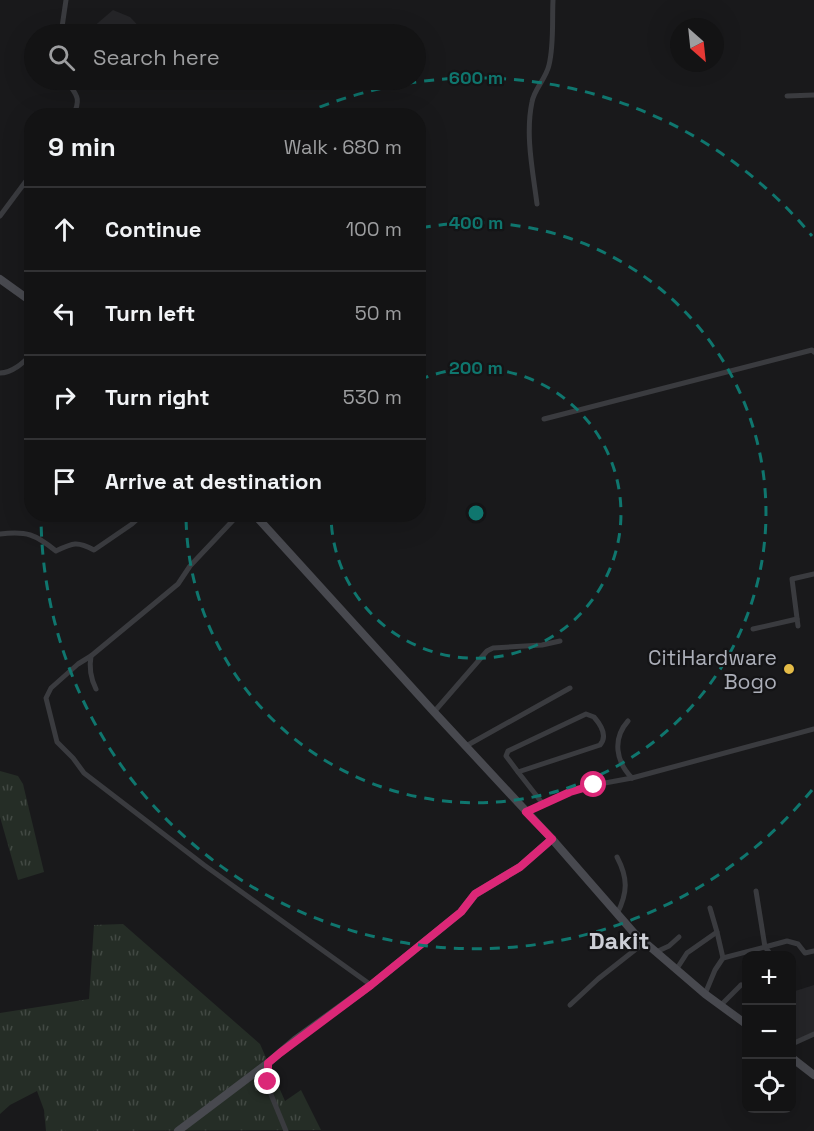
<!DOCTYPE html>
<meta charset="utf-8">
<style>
body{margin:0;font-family:"Space Grotesk",sans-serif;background:#202022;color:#f1f3f6}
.controls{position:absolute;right:18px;bottom:18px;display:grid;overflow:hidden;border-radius:12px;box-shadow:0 6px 24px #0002}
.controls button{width:54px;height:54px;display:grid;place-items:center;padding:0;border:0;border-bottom:2px solid #323234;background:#131314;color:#f1f3f6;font:30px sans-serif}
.compass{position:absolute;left:670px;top:18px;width:54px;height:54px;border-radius:50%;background:#131314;box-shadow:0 6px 24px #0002;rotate:153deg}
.stop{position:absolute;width:18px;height:18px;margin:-14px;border:4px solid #db2777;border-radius:50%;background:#fff}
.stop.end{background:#db2777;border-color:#fff;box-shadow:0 2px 6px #0008}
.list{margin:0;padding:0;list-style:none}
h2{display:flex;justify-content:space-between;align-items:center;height:78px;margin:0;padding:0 24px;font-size:26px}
h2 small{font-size:20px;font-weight:400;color:#9d9ea0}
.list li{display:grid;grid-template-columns:39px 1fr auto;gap:18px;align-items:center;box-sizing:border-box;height:84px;padding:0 24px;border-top:2px solid #323234}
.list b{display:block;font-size:22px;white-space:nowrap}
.list em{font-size:20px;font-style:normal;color:#9d9ea0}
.icon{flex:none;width:33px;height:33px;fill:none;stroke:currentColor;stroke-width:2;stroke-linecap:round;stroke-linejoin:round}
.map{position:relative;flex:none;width:814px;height:1131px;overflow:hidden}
.search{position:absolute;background:#131314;box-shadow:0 6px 24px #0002;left:24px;top:24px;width:402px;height:66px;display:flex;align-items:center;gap:15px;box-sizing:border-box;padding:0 21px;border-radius:33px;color:#9d9ea0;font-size:22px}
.panel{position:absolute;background:#131314;box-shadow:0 6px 24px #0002;left:24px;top:108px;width:402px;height:414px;border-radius:24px}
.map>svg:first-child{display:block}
.built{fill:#252528}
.grass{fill:url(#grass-tufts)}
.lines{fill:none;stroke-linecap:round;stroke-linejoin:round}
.street{stroke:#3a3b3f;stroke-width:5}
.secondary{stroke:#48494f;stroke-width:8}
.route{stroke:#db2777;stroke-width:8}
.ring{fill:none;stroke:#0f766e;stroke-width:3;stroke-dasharray:10 8}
.poi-dot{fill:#e4bb47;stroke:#141416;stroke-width:2}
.labels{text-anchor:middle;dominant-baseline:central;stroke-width:4.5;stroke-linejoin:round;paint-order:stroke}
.poi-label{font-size:21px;fill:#acafb9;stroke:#141416;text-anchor:end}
.quarter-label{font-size:24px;font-weight:bold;fill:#cdcfd6;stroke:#141416}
.centre{fill:#0f766e;stroke:#141416;stroke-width:3}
.ring-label{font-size:18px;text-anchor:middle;font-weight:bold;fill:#0f766e;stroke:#141416;stroke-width:4.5;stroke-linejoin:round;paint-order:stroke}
</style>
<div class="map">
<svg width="814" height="1131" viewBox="0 0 814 1131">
<defs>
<pattern id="grass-tufts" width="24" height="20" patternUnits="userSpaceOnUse" patternTransform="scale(1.5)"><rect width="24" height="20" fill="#252d26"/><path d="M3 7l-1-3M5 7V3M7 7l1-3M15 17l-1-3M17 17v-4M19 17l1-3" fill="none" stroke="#424943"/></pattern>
</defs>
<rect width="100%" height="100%" fill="#19191b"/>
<g class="built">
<path d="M113 10 130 17 146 34H85Z"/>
<path d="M814 985V1032L792 1042V992Z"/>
</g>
<g class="grass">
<path d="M0 771 18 776 23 784 44 872 18 880 0 817Z"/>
<path d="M123 924 260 1044 285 1101 301 1090 321 1130 46 1131 44 1110 37 1091 10 1105 0 1114V1013L89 999 94 925Z"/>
</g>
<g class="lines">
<g class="street">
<path d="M61 34 66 0"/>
<path d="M66 80C76 95 82 97 73 116"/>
<path d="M787 96 814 95"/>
<path d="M537 204C533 172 525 135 532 102 534 89 546 79 549 65 554 45 552 21 553 0"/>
<path d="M0 216 32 173"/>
<path d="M0 373C12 373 23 363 32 354"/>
<path d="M544 419 812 350 814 352"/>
<path d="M0 534C27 531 35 534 56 551 73 543 77 541 94 550L132 524 143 514"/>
<path d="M798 626 792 579 814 574"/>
<path d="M753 629 797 619"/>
<path d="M91 656 78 664 51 688 46 698 57 742 73 758 84 773 204 865 371 985"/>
<path d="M96 689C91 679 89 667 91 656L178 584 190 566 239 514"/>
<path d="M434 712 487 651 493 648 542 645 560 641"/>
<path d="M586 714 594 717C601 725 608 736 600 745L518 772 506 756 508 751Z"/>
<path d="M628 721C612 739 616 762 632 778"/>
<path d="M466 746 570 688"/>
<path d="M518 772 543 804"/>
<path d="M526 811 570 792 594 785 632 778 814 729"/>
<path d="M617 857C628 878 628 892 617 914"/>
<path d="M717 932 723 958"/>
<path d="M656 952 669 946 679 937"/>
<path d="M772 956 765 947 787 941 798 944 805 953 814 951"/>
<path d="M676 970 687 953 717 932 710 908"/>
<path d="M705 994 715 970 723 958 765 947 756 891"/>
<path d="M570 1005 598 979 645 942"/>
<path d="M721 1005 741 985"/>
<path d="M792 1044 814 1034"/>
<path d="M268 1063 270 1092 286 1131"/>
</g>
<g class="secondary">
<path d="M0 279 32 302"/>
<path d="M254 514 434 712 552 839 634 933 705 994 746 1024"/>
<path d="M792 1058 814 1075"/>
<path d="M178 1131 268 1063 295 1040 371 985 461 912 475 894 520 867 552 839"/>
</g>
</g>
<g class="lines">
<path class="route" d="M268 1082V1063L280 1053 371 985 461 912 475 894 520 867 552 839 526 812 570 792 594 785"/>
</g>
<g class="ring">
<path d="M419 380A145 145 0 1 1 331 516"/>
<path d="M421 228A290 290 0 1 1 186 516"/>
<path d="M812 790A435 435 0 0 1 41 517M303 114A435 435 0 0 1 812 236"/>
</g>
<circle class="poi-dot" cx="789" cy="669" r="6"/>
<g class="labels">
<g class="poi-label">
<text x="777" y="657">CitiHardware<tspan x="777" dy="24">Bogo</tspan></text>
</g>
<g class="quarter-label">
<text x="619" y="940">Dakit</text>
</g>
</g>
<circle cx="476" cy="513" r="9" class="centre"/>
<g class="ring-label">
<text x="476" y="84">600 m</text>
<text x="476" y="229">400 m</text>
<text x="476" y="374">200 m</text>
</g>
</svg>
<div class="controls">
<button>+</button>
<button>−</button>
<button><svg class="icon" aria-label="locate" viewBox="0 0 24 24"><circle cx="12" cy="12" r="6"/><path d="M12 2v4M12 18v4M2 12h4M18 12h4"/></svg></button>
</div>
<svg class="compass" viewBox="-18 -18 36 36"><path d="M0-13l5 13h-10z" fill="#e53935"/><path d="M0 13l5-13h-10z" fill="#9d9ea0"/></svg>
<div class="stop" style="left:594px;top:785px"></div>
<div class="stop end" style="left:268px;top:1082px"></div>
<div class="search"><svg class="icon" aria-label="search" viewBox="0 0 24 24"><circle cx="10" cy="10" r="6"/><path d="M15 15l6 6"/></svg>Search here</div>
<section class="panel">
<h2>9 min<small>Walk · 680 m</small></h2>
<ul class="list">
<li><svg class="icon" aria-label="ahead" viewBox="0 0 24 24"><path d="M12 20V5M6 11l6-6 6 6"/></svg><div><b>Continue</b></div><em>100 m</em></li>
<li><svg class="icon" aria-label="left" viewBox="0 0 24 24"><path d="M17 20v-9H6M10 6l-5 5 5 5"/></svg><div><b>Turn left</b></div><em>50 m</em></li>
<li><svg class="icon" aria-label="right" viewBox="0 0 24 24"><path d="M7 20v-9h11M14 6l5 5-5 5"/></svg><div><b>Turn right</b></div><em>530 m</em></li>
<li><svg class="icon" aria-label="arrive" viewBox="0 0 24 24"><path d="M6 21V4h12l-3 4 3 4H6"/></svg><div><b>Arrive at destination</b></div></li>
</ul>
</section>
</div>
